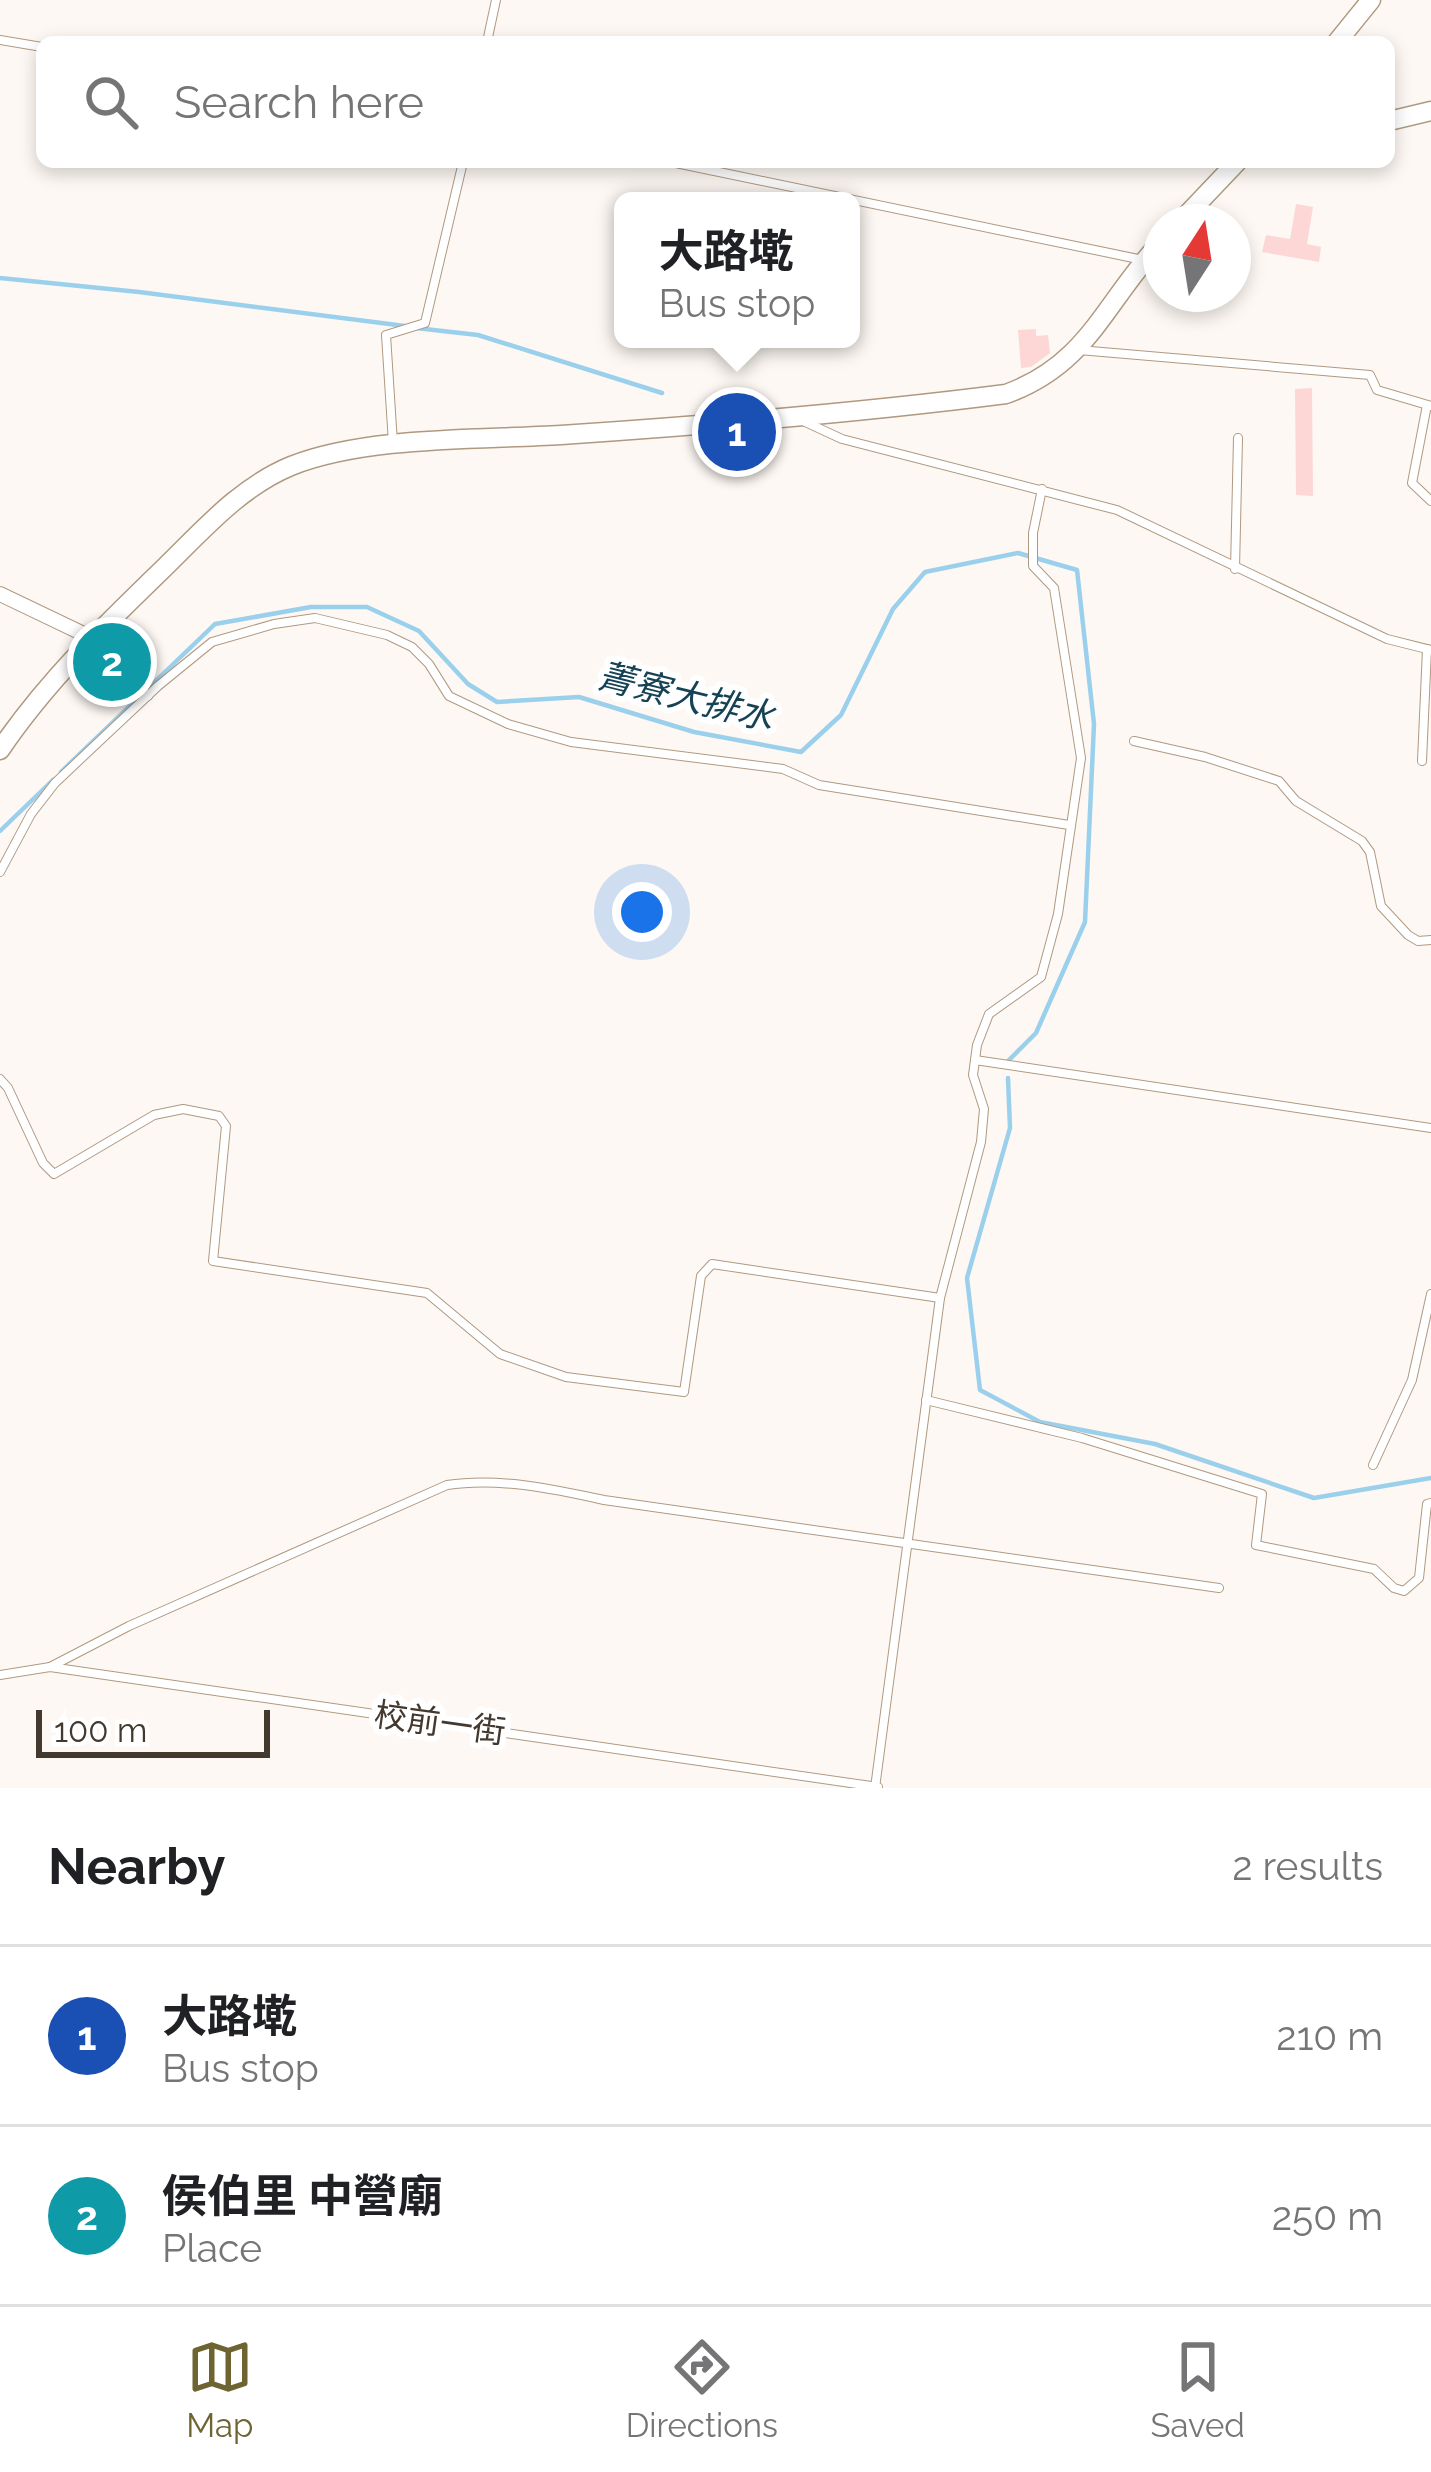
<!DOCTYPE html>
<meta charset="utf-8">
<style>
body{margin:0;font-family:Raleway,"Noto Sans TC",sans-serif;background:#f2f2f2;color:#202124}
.compass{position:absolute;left:1143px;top:204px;width:108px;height:108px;border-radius:50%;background:#fff;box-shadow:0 6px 18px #0003;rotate:12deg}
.scale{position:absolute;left:36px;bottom:30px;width:234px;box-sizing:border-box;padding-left:12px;border:6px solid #43392f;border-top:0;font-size:33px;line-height:42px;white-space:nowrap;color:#43392f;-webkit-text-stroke:9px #fff;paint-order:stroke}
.you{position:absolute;left:642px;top:912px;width:42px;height:42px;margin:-30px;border:9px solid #fff;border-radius:50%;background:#1a73e8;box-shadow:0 0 0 18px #1a73e833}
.badge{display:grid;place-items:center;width:78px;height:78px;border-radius:50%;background:#6d6431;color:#fff;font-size:39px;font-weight:700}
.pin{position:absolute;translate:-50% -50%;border:6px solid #fff;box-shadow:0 3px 12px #0006}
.popup{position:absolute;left:614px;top:192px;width:246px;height:156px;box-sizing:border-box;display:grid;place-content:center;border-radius:18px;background:#fff;filter:drop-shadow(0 3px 9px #0005);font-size:39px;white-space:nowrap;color:#757577}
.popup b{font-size:45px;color:#202124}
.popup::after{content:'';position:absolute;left:50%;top:100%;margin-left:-24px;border:24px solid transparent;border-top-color:#fff}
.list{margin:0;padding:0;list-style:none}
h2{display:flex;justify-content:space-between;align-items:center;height:156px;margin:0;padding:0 48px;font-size:51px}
h2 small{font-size:39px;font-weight:400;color:#757577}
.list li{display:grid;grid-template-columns:78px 1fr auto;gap:36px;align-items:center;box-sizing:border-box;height:180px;padding:0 48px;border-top:3px solid #e0e0e0}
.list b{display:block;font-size:45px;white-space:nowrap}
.list p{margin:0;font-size:39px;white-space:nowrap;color:#757577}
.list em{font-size:39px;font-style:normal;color:#757577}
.icon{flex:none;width:66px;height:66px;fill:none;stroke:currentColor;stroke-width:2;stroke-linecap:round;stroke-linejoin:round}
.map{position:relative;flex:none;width:1431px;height:1788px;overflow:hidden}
.search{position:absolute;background:#fff;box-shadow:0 6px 18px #0003;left:36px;right:36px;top:36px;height:132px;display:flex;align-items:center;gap:30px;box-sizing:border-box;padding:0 42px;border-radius:18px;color:#757577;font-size:45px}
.sheet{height:516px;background:#fff}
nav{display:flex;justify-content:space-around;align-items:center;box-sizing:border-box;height:168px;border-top:3px solid #e0e0e0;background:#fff;font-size:33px;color:#757577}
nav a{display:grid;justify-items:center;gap:6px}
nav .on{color:#6d6431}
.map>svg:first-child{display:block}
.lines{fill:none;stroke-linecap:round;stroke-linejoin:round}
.stream{stroke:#9bd0ec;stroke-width:4.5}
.building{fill:#fcd7d6}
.service-casing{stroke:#b09981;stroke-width:10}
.minor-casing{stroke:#b09981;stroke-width:16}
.tertiary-casing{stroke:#b09981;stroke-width:21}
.service{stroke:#fff;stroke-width:8}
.minor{stroke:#fff;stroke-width:14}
.tertiary{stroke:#fff;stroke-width:18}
.labels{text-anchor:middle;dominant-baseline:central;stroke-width:12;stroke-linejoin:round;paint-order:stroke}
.street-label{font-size:33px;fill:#43392f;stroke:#fff}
.water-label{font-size:36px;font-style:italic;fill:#164255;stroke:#fff}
</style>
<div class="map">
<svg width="1431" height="1788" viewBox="0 0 1431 1788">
<rect width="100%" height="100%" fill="#fdf8f3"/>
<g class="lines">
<g class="stream">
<path d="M0 278 139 292 405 326"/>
<path d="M416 328 478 335 662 393"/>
<path d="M61 772 215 624 311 607H367L419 631 468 684 497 702 579 697 694 732 801 752 841 715 893 609 925 572 1018 553 1077 570 1094 724 1085 922 1036 1033 1007 1062"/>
<path d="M0 831 53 780"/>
<path d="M1008 1078 1010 1128 967 1278 980 1390 1040 1422 1155 1444 1314 1498 1431 1478"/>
</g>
</g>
<g class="building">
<path d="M1296 204 1313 207 1307 244 1321 247 1319 262 1262 252 1266 235 1290 239Z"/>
<path d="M1036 329V336L1048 335 1050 353 1031 367 1021 368 1018 330Z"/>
<path d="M1312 388 1313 496 1296 495 1295 389Z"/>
</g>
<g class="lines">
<defs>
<g id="service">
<path d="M0 40 42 47"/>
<path d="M487 42 496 0"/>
<path d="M671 162 1143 260"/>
<path d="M1079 350 1370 375 1377 390 1431 406"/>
<path d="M1427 405 1412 483 1431 501"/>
<path d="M801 420 842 439 1117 510 1387 639 1431 650"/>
<path d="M393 443 386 335 425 323 463 162"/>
<path d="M1235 569 1238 438"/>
<path d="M116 658 148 696"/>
<path d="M1134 741 1205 757 1279 781 1296 801 1362 841 1370 852 1381 906 1408 935 1418 941 1431 940"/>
<path d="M1422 761 1427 649"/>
<path d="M0 872 31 814 55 783 158 686 212 642 274 624 315 618 387 635 412 647 429 664 449 696 508 724 571 742 783 769 819 785 1069 825"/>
<path d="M975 1060 1431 1128"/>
<path d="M0 1079 8 1088 43 1163 54 1174 154 1115 183 1109 219 1116 226 1126 213 1261 427 1293 500 1354 566 1377 684 1392 701 1276 712 1264 940 1298"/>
<path d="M926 1400 1082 1438 1262 1494 1256 1545 1374 1569 1394 1588 1404 1591 1419 1578 1427 1504 1431 1503"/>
<path d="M1373 1465 1412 1380 1431 1294"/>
<path d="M50 1667 129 1626 447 1485C498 1477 554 1489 604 1500L1219 1588"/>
<path d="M0 1675 50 1667 878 1787"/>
<path d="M875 1788 940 1298 981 1142 984 1109 973 1075 977 1045 989 1014 1041 977 1058 914 1081 758 1054 588 1033 566V533L1042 489"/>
</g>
<path id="minor" d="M0 594 92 638 115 657"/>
<g id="tertiary">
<path d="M1337 42 1371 0"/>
<path d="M1389 121 1431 111"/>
<path d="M1180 222 1237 162"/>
<path d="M0 750C46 682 105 625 164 568 203 530 240 487 291 466 366 436 480 440 561 435 710 425 858 413 1006 394 1089 364 1105 301 1161 242"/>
</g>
</defs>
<use href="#service" class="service-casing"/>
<use href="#minor" class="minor-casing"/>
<use href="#tertiary" class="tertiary-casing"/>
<use href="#service" class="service"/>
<use href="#minor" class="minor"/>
<use href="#tertiary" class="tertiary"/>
</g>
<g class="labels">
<g class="street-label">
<text transform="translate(440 1723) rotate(8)">校前一街</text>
</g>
<g class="water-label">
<text transform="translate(686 696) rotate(14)">菁寮大排水</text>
</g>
</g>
</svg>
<svg class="compass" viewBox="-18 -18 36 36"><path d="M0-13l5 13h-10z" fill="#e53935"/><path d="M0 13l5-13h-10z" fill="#757577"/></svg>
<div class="scale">100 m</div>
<div class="you"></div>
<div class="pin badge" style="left:737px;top:432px;background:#1a4fb4">1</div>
<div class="popup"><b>大路墘</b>Bus stop</div>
<div class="pin badge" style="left:112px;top:662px;background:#0f9aa8">2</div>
<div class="search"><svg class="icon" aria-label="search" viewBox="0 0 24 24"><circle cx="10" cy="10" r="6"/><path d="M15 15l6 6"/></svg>Search here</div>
</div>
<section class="sheet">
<h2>Nearby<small>2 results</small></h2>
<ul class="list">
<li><span class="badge" style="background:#1a4fb4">1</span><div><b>大路墘</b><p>Bus stop</p></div><em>210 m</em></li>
<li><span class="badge" style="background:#0f9aa8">2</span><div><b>侯伯里 中營廟</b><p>Place</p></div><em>250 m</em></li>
</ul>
</section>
<nav>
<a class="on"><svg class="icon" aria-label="map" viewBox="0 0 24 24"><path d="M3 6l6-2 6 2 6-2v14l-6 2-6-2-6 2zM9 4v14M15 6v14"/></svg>Map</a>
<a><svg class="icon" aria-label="directions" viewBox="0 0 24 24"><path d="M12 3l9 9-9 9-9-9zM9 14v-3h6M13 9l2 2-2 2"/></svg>Directions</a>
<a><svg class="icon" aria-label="saved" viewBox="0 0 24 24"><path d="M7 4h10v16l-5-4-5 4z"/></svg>Saved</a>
</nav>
